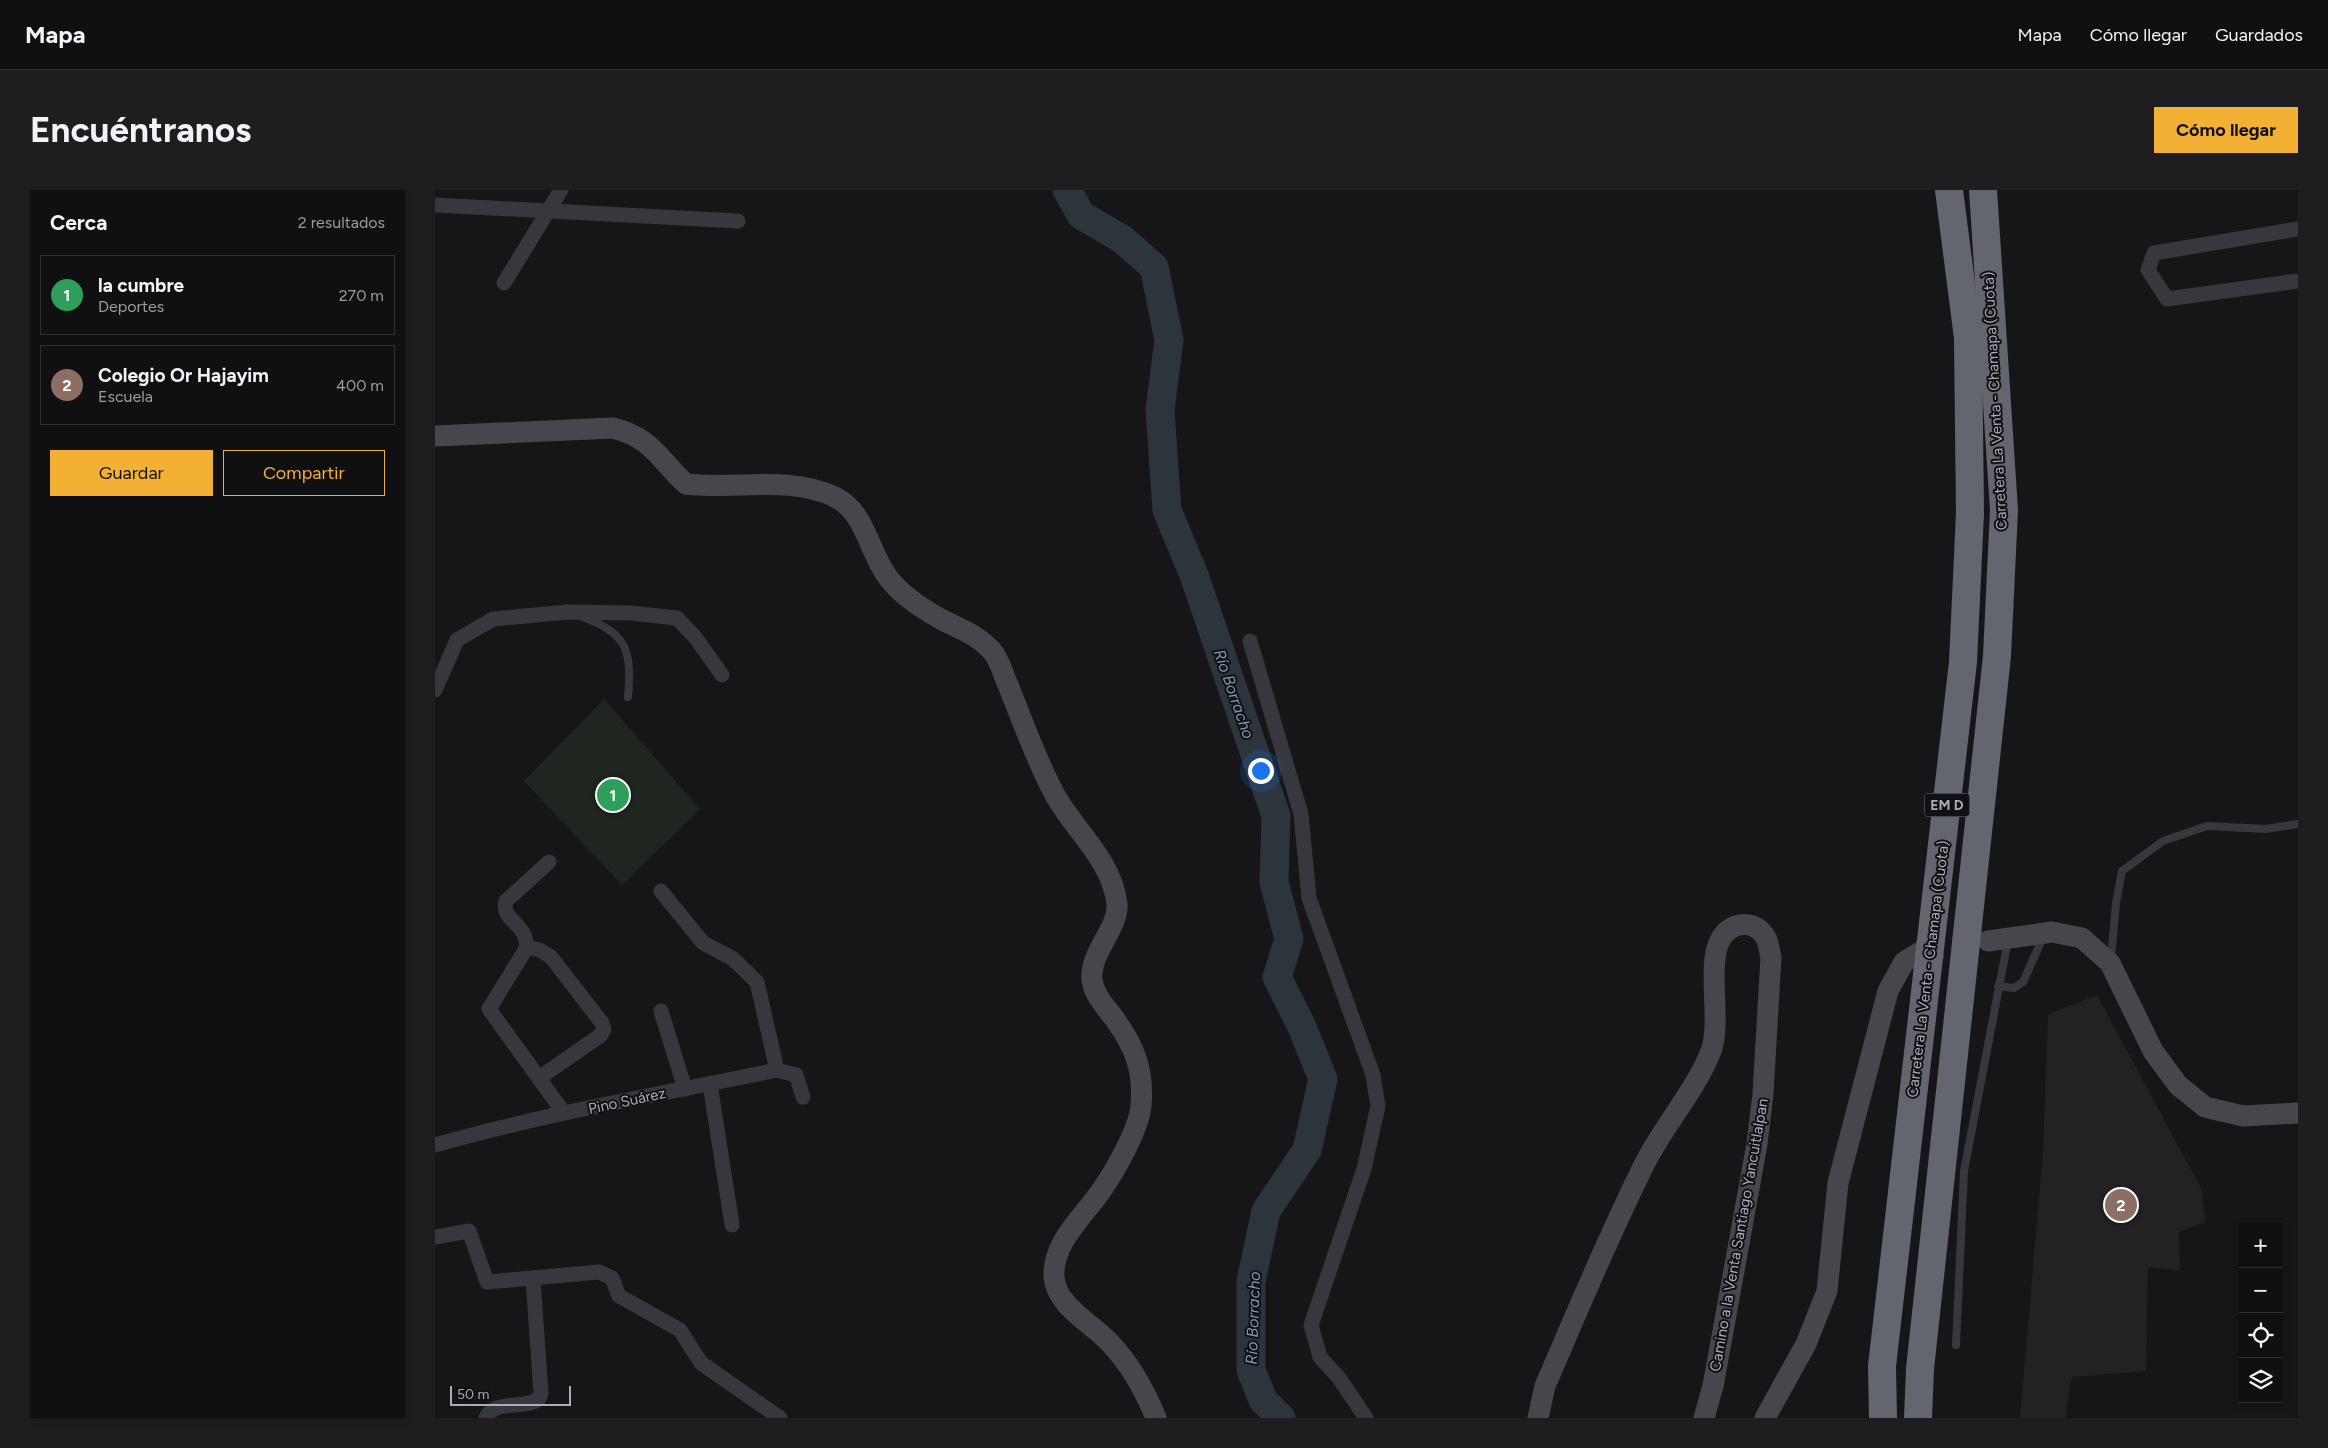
<!DOCTYPE html>
<html lang="es">
<meta charset="utf-8">
<style>
body{margin:0;font-family:Figtree,sans-serif;background:#1e1e20;color:#f1f3f6}
.controls{position:absolute;right:15px;bottom:15px;display:grid;overflow:hidden;border-radius:0px;box-shadow:0 2px 8px #0003}
.controls button{width:45px;height:45px;display:grid;place-items:center;padding:0;border:0;border-bottom:1px solid #303032;background:#101012;color:#f1f3f6;font:25px sans-serif}
.scale{position:absolute;left:15px;bottom:12px;width:121px;box-sizing:border-box;padding-left:5px;border:2px solid #a8adb8;border-top:0;font-size:14px;line-height:18px;white-space:nowrap;color:#a8adb8;-webkit-text-stroke:4px #111113;paint-order:stroke}
.you{position:absolute;left:825px;top:580px;width:18px;height:18px;margin:-12px;border:4px solid #fff;border-radius:50%;background:#1a73e8;box-shadow:0 0 0 8px #1a73e833}
.badge{display:grid;place-items:center;width:32px;height:32px;border-radius:50%;background:#f2b134;color:#fff;font-size:16px;font-weight:700}
.pin{position:absolute;translate:-50% -50%;border:2px solid #fff;box-shadow:0 1px 5px #0006}
.list{margin:0;padding:0;list-style:none}
h2{display:flex;justify-content:space-between;align-items:center;height:65px;margin:0;padding:0 20px;font-size:21px}
h2 small{font-size:16px;font-weight:400;color:#9c9d9f}
.list li{display:grid;grid-template-columns:32px 1fr auto;gap:15px;align-items:center;box-sizing:border-box;height:80px;margin:0 10px 10px;padding:0 10px;border:1px solid #303032;border-radius:0px}
.list b{display:block;font-size:19px;white-space:nowrap}
.list p{margin:0;font-size:16px;white-space:nowrap;color:#9c9d9f}
.list em{font-size:16px;font-style:normal;color:#9c9d9f}
.actions{display:flex;gap:10px;padding:15px 20px}
.actions a{flex:1;padding:11px 0;border:1px solid #f2b134;border-radius:0px;text-align:center;font-size:18px;color:#f2b134}
.actions .main{background:#f2b134;color:#111}
.icon{flex:none;width:28px;height:28px;fill:none;stroke:currentColor;stroke-width:2;stroke-linecap:round;stroke-linejoin:round}
.map{position:relative;flex:none;width:1863px;height:1228px;overflow:hidden;border-radius:0px}
header{display:flex;align-items:center;gap:30px;box-sizing:border-box;height:70px;padding:0 25px;background:#101012;border-bottom:1px solid #303032}
header strong{font-size:24px}
nav{display:flex;gap:28px;margin-inline-start:auto;font-size:18px}
.intro{display:flex;align-items:center;justify-content:space-between;box-sizing:border-box;height:120px;padding:0 30px}
h1{margin:0;font-size:35px}
.button{padding:12px 22px;border-radius:0px;background:#f2b134;color:#111;font-size:18px;font-weight:700}
main{display:flex;gap:30px;padding:0 30px}
aside{flex:1;background:#101012;border-radius:0px;box-shadow:0 2px 8px #0003}
.map>svg:first-child{display:block}
.built{fill:#222225}
.green{fill:#1e261f}
.lines{fill:none;stroke-linecap:round;stroke-linejoin:round}
.river{stroke:#2c353c;stroke-width:29}
.secondary-tunnel{stroke:#333438;stroke-width:21;stroke-dasharray:21 11;stroke-linecap:butt}
.lane{stroke:#37383d;stroke-width:8}
.street{stroke:#37383d;stroke-width:15}
.secondary{stroke:#45474d;stroke-width:21}
.highway{stroke:#63666e;stroke-width:28}
.labels{text-anchor:middle;dominant-baseline:central;stroke-width:4;stroke-linejoin:round;paint-order:stroke}
.shield{fill:#111113;stroke:#7b7e86;stroke-width:1}
.shield-label{font-size:14px;font-weight:bold;fill:#a8adb8}
.street-label{font-size:15px;fill:#a8adb8;stroke:#111113}
.water-label{font-size:16px;font-style:italic;fill:#7f9bb3;stroke:#111113}
</style>
<header>
<strong>Mapa</strong>
<nav><a>Mapa</a><a>Cómo llegar</a><a>Guardados</a></nav>
</header>
<div class="intro"><h1>Encuéntranos</h1><a class="button">Cómo llegar</a></div>
<main>
<aside>
<h2>Cerca<small>2 resultados</small></h2>
<ul class="list">
<li><span class="badge" style="background:#2e9e5b">1</span><div><b>la cumbre</b><p>Deportes</p></div><em>270 m</em></li>
<li><span class="badge" style="background:#8d6e63">2</span><div><b>Colegio Or Hajayim</b><p>Escuela</p></div><em>400 m</em></li>
</ul>
<div class="actions"><a class="main">Guardar</a><a>Compartir</a></div>
</aside>
<div class="map">
<svg width="1863" height="1228" viewBox="0 0 1863 1228">
<rect width="100%" height="100%" fill="#161618"/>
<path class="built" d="M1662 805 1766 998 1771 1032 1744 1042 1745 1081 1713 1077 1711 1181 1637 1187 1630 1228H1585L1608 962 1613 824Z"/>
<path class="green" d="M169 509 265 619 187 695 89 591Z"/>
<g class="lines">
<path class="river" d="M632 0 646 25 687 49 719 77 734 150 725 220 732 320 759 385 841 626 839 692 854 749 842 787 867 837 888 889 872 960 831 1021 816 1091V1180L828 1210 846 1228"/>
<path class="secondary-tunnel" d="M1487 761 1545 753"/>
<g class="lane">
<path d="M145 426C192 443 197 459 193 507"/>
<path d="M1676 769 1681 713 1687 681 1728 651 1772 636 1831 639 1863 634"/>
<path d="M1563 796 1579 798 1588 792 1609 745"/>
<path d="M1521 1155 1529 981 1573 750"/>
</g>
<g class="street">
<path d="M0 15 303 31"/>
<path d="M1863 39 1719 63 1713 80 1732 109 1863 91"/>
<path d="M69 93 126 0"/>
<path d="M815 451 866 624 874 708 938 885 943 916 929 979 876 1135 885 1167 904 1188 931 1228"/>
<path d="M0 500 22 450 58 429 133 422 196 423 242 428 260 447 287 485"/>
<path d="M114 672 71 711C66 727 84 732 89 745 91 748 91 753 92 757L54 819 129 923"/>
<path d="M226 701 268 753 297 768 322 792 342 880"/>
<path d="M92 757 105 760 116 767 167 833 169 839 166 845 104 888"/>
<path d="M226 821 250 899"/>
<path d="M275 894 297 1035"/>
<path d="M0 955C112 923 228 904 342 880L361 885 368 907"/>
<path d="M0 1047 34 1041 52 1092 164 1082 177 1088 184 1106 245 1140 266 1173 345 1228"/>
<path d="M51 1228C59 1209 88 1220 104 1209L106 1203 98 1089"/>
</g>
<g class="secondary">
<path d="M0 246 178 238C217 248 223 268 251 294 299 300 355 285 400 307 432 323 434 365 455 390 468 406 486 418 504 428 524 439 542 444 557 461 565 470 568 484 573 495 588 532 601 570 620 605 640 641 677 670 682 714 684 738 654 763 657 790 659 805 670 816 679 828 700 857 709 880 706 916 704 939 680 981 666 1001 648 1027 617 1053 619 1087 621 1116 658 1134 675 1153 695 1174 710 1201 721 1228"/>
<path d="M1553 751 1617 742 1647 748 1675 773 1718 861 1743 895 1770 917 1808 926 1863 923"/>
<path d="M1103 1228 1110 1196C1142 1122 1173 1047 1209 975 1228 936 1260 902 1276 861 1288 828 1268 766 1290 743 1303 730 1322 732 1331 748 1334 753 1334 761 1336 767L1328 904 1322 954 1278 1196 1269 1228"/>
<path d="M1330 1228 1371 1154 1392 1101 1403 993 1453 801 1469 772 1487 761"/>
</g>
<g class="highway">
<path d="M1448 1228 1447 1176 1528 472 1535 323 1533 148 1514 0"/>
<path d="M1483 1228 1485 1179 1562 466 1569 320 1548 0"/>
</g>
</g>
<g class="labels">
<rect class="shield" x="1489.5" y="603.5" width="45" height="23" rx="4"/>
<g class="shield-label">
<text x="1512" y="615">EM D</text>
</g>
<g class="street-label">
<text transform="translate(1560 211) rotate(-93)">Carretera La Venta - Chamapa (Cuota)</text>
<text transform="translate(1493 779) rotate(-83)">Carretera La Venta - Chamapa (Cuota)</text>
<text transform="translate(192 911) rotate(-12)">Pino Suárez</text>
<text transform="translate(1304 1045) rotate(-80)">Camino a la Venta Santiago Yancuitlalpan</text>
</g>
<g class="water-label">
<text transform="translate(799 504) rotate(71)">Río Borracho</text>
<text transform="translate(818 1128) rotate(-88)">Río Borracho</text>
</g>
</g>
</svg>
<div class="controls">
<button>+</button>
<button>−</button>
<button><svg class="icon" aria-label="locate" viewBox="0 0 24 24"><circle cx="12" cy="12" r="6"/><path d="M12 2v4M12 18v4M2 12h4M18 12h4"/></svg></button>
<button><svg class="icon" aria-label="layers" viewBox="0 0 24 24"><path d="M12 4l9 5-9 5-9-5zM3 14l9 5 9-5"/></svg></button>
</div>
<div class="scale">50 m</div>
<div class="you"></div>
<div class="pin badge" style="left:178px;top:605px;background:#2e9e5b">1</div>
<div class="pin badge" style="left:1686px;top:1015px;background:#8d6e63">2</div>
</div>
</main>
